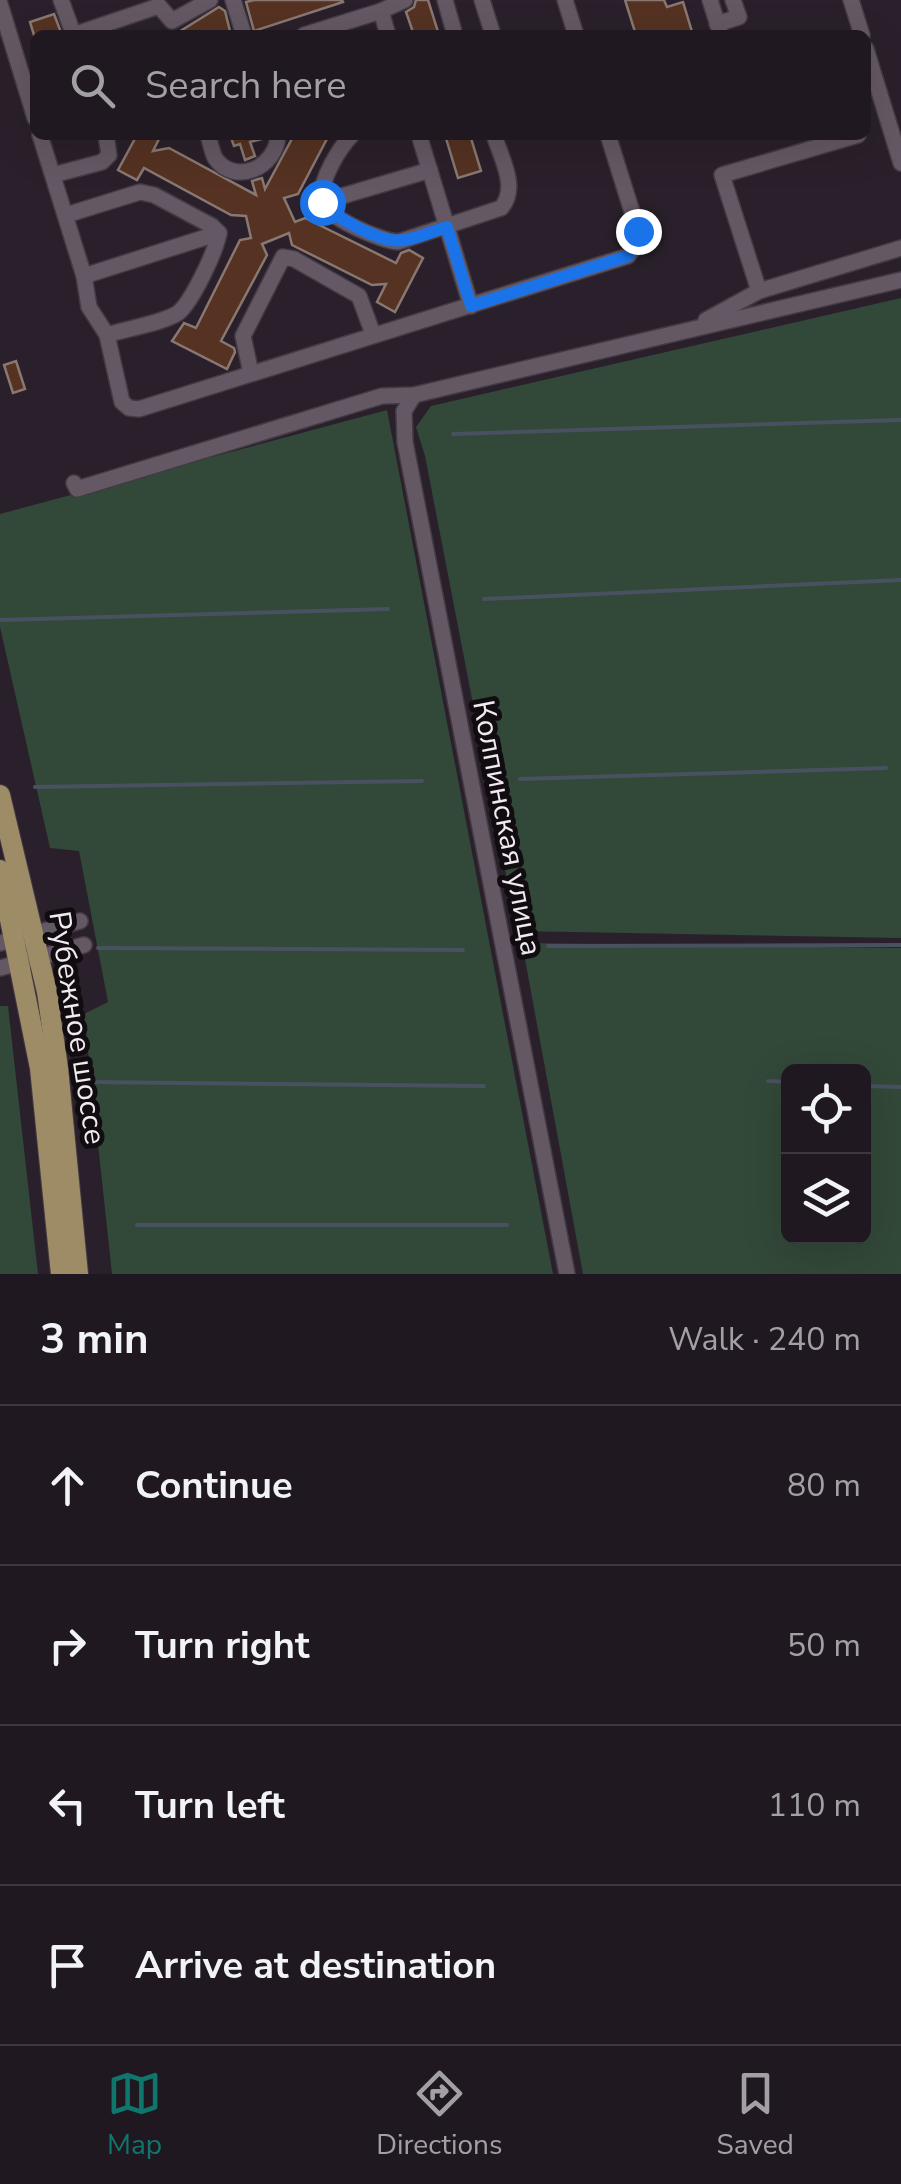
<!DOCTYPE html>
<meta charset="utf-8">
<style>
body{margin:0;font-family:"Nunito Sans",sans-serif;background:#282129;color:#f1f3f6}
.controls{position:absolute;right:30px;bottom:30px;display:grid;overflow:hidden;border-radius:15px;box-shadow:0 10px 40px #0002}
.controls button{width:90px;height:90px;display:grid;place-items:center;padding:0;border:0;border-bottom:2px solid #3d373e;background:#201820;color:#f1f3f6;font:50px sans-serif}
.stop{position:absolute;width:30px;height:30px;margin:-22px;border:8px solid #1a73e8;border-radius:50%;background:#fff}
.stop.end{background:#1a73e8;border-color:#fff;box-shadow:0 2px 10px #0008}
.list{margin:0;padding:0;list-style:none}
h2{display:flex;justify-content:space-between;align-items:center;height:130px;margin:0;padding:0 40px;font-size:42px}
h2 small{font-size:32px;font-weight:400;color:#a2a0a5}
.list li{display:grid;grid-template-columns:65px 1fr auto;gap:30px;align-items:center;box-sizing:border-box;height:160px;padding:0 40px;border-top:2px solid #3d373e}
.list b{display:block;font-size:38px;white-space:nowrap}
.list em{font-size:32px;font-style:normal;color:#a2a0a5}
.icon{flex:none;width:55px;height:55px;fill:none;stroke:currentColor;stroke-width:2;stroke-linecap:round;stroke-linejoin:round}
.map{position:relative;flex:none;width:901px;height:1274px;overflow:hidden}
.search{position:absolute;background:#201820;box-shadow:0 10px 40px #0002;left:30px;right:30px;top:30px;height:110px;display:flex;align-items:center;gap:25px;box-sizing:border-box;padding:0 35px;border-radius:15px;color:#a2a0a5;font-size:38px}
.sheet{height:770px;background:#201820}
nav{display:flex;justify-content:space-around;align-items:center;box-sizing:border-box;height:140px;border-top:2px solid #3d373e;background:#201820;font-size:28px;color:#a2a0a5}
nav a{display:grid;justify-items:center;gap:5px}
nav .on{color:#0f766e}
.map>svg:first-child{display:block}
.green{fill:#324838;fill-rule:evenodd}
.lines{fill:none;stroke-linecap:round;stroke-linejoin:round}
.stream{stroke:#485160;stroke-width:4}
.building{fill:#553222;stroke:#897871;stroke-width:2.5}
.minor-casing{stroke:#433b44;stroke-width:18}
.major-casing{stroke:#433b44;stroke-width:22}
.minor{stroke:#645864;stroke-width:15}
.major{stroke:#9d8c66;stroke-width:20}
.route{stroke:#1a73e8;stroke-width:12}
.labels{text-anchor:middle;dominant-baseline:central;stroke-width:10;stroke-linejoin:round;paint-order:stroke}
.street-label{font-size:30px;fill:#f1eaf1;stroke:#100c10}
</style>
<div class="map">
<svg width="901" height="1274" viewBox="0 0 901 1274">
<rect width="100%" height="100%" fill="#2a202b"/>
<g class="green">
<path d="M901 298V938L517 931 425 456 416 427 431 406Z"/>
<path d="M387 410 553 1274H112L84 1014 108 1002 79 851 50 848 0 627V514Z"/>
<path d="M522 943 901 948V1274H583ZM788 1072H864V1236H788Z"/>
<path d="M0 1006H8L38 1274H0Z"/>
</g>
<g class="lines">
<g class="stream">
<path d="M453 434 901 420"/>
<path d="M484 599 901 580"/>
<path d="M0 620 388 609"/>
<path d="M520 779 886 768"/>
<path d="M35 787 422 781"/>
<path d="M548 946 901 945"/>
<path d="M98 948 463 950"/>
<path d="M768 1081 788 1082"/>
<path d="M86 1082 484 1086"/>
<path d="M864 1086 901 1087"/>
<path d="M137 1225H507"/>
</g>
</g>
<g class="building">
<path d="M254 0H342L343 2 254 31 246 2Z"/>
<path d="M416 0H428L439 35H414L406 12 414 7Z"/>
<path d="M625 0H664L667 7 683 2 693 35H636Z"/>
<path d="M219 7 225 11 231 35H174Z"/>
<path d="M54 14 62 35H34L30 22Z"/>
<path d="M137 135H161L153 151 169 148 256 195 252 181 262 178 265 189 294 135H329L298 194 284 198 295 222 305 218 396 263 401 253 409 250 423 258 395 312 377 302 386 284 372 285 292 245 289 233 262 244 267 255 221 341 234 348 235 352 227 369 172 341 184 323 196 328 240 240 251 238 246 216 231 215 144 168 137 180 118 170Z"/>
<path d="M230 135H262V139L250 142 255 156 245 160 240 144 234 146Z"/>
<path d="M445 135H470L481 171 458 178Z"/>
<path d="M16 361 25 389 13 393 4 365Z"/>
</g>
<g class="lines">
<defs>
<g id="minor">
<path d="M61 0 73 33"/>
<path d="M233 0 244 35"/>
<path d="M445 0 455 35"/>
<path d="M482 0 493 35"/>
<path d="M565 0 576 35"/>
<path d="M710 0 721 35"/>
<path d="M851 0 862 35"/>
<path d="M0 4 35 118"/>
<path d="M381 11 405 0"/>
<path d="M717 24 739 17 733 0"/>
<path d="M73 35 159 6 172 21 210 0"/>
<path d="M304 35 381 11 388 35"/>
<path d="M866 49 901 163"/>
<path d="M40 135 84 276 89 307 107 335 122 402 129 408 139 409 628 256 636 245 638 231 608 135"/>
<path d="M208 135C210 142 212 152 215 158 235 187 277 167 278 135"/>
<path d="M352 135C340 147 318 182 322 201 326 218 382 241 398 242L501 208C519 188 501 158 494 135"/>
<path d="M419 135 471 306"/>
<path d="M53 175 102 162 109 155 106 135"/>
<path d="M322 202 430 170"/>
<path d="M66 215 140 192 154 195 212 226 219 233C216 251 192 302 178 313 163 323 125 329 107 335"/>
<path d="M84 276 219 233"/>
<path d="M759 291 722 175 858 135"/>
<path d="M706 320 759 291 901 248"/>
<path d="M251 373 243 336 283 257 294 259 359 296 373 334"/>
<path d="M414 395 404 411 405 442 567 1274"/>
<path d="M74 483 77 489 382 396 414 395 901 280"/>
<path d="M0 943 80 921"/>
<path d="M0 968 84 945"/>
</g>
<g id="major">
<path d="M0 795 47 992 58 1068 78 1274"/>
<path d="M0 870 40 1068 61 1274"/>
</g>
</defs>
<use href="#minor" class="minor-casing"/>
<use href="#major" class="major-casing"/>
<use href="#minor" class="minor"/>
<use href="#major" class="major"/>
</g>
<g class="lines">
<path class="route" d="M322 202C331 214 343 219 355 226 398 249 403 241 447 227L471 306 628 256 636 245 638 231"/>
</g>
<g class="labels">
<g class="street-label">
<text transform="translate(507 828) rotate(79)">Колпинская улица</text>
<text transform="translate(77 1028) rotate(81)">Рубежное шоссе</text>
</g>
</g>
</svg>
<div class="controls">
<button><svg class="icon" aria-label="locate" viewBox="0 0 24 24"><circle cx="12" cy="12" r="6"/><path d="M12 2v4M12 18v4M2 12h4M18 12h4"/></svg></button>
<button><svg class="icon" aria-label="layers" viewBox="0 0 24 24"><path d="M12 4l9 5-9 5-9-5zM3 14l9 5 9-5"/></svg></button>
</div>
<div class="stop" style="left:322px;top:202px"></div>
<div class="stop end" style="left:638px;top:231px"></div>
<div class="search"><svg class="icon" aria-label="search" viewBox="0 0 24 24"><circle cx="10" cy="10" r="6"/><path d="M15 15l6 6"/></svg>Search here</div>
</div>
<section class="sheet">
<h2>3 min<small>Walk · 240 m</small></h2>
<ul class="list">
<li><svg class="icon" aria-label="ahead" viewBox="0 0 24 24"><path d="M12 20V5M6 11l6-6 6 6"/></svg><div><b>Continue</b></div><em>80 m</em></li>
<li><svg class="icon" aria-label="right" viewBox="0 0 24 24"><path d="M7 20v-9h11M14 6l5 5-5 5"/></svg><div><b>Turn right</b></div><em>50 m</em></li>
<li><svg class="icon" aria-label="left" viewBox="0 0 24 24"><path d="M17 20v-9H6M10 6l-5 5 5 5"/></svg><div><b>Turn left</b></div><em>110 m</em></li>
<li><svg class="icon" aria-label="arrive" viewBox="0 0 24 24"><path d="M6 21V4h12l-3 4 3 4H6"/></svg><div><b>Arrive at destination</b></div></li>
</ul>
</section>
<nav>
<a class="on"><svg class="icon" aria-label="map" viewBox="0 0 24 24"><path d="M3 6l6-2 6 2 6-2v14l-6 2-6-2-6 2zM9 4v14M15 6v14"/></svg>Map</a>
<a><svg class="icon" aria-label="directions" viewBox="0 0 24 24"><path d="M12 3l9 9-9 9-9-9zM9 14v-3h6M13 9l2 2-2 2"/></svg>Directions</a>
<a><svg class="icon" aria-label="saved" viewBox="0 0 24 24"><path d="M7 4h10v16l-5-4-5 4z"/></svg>Saved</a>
</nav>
